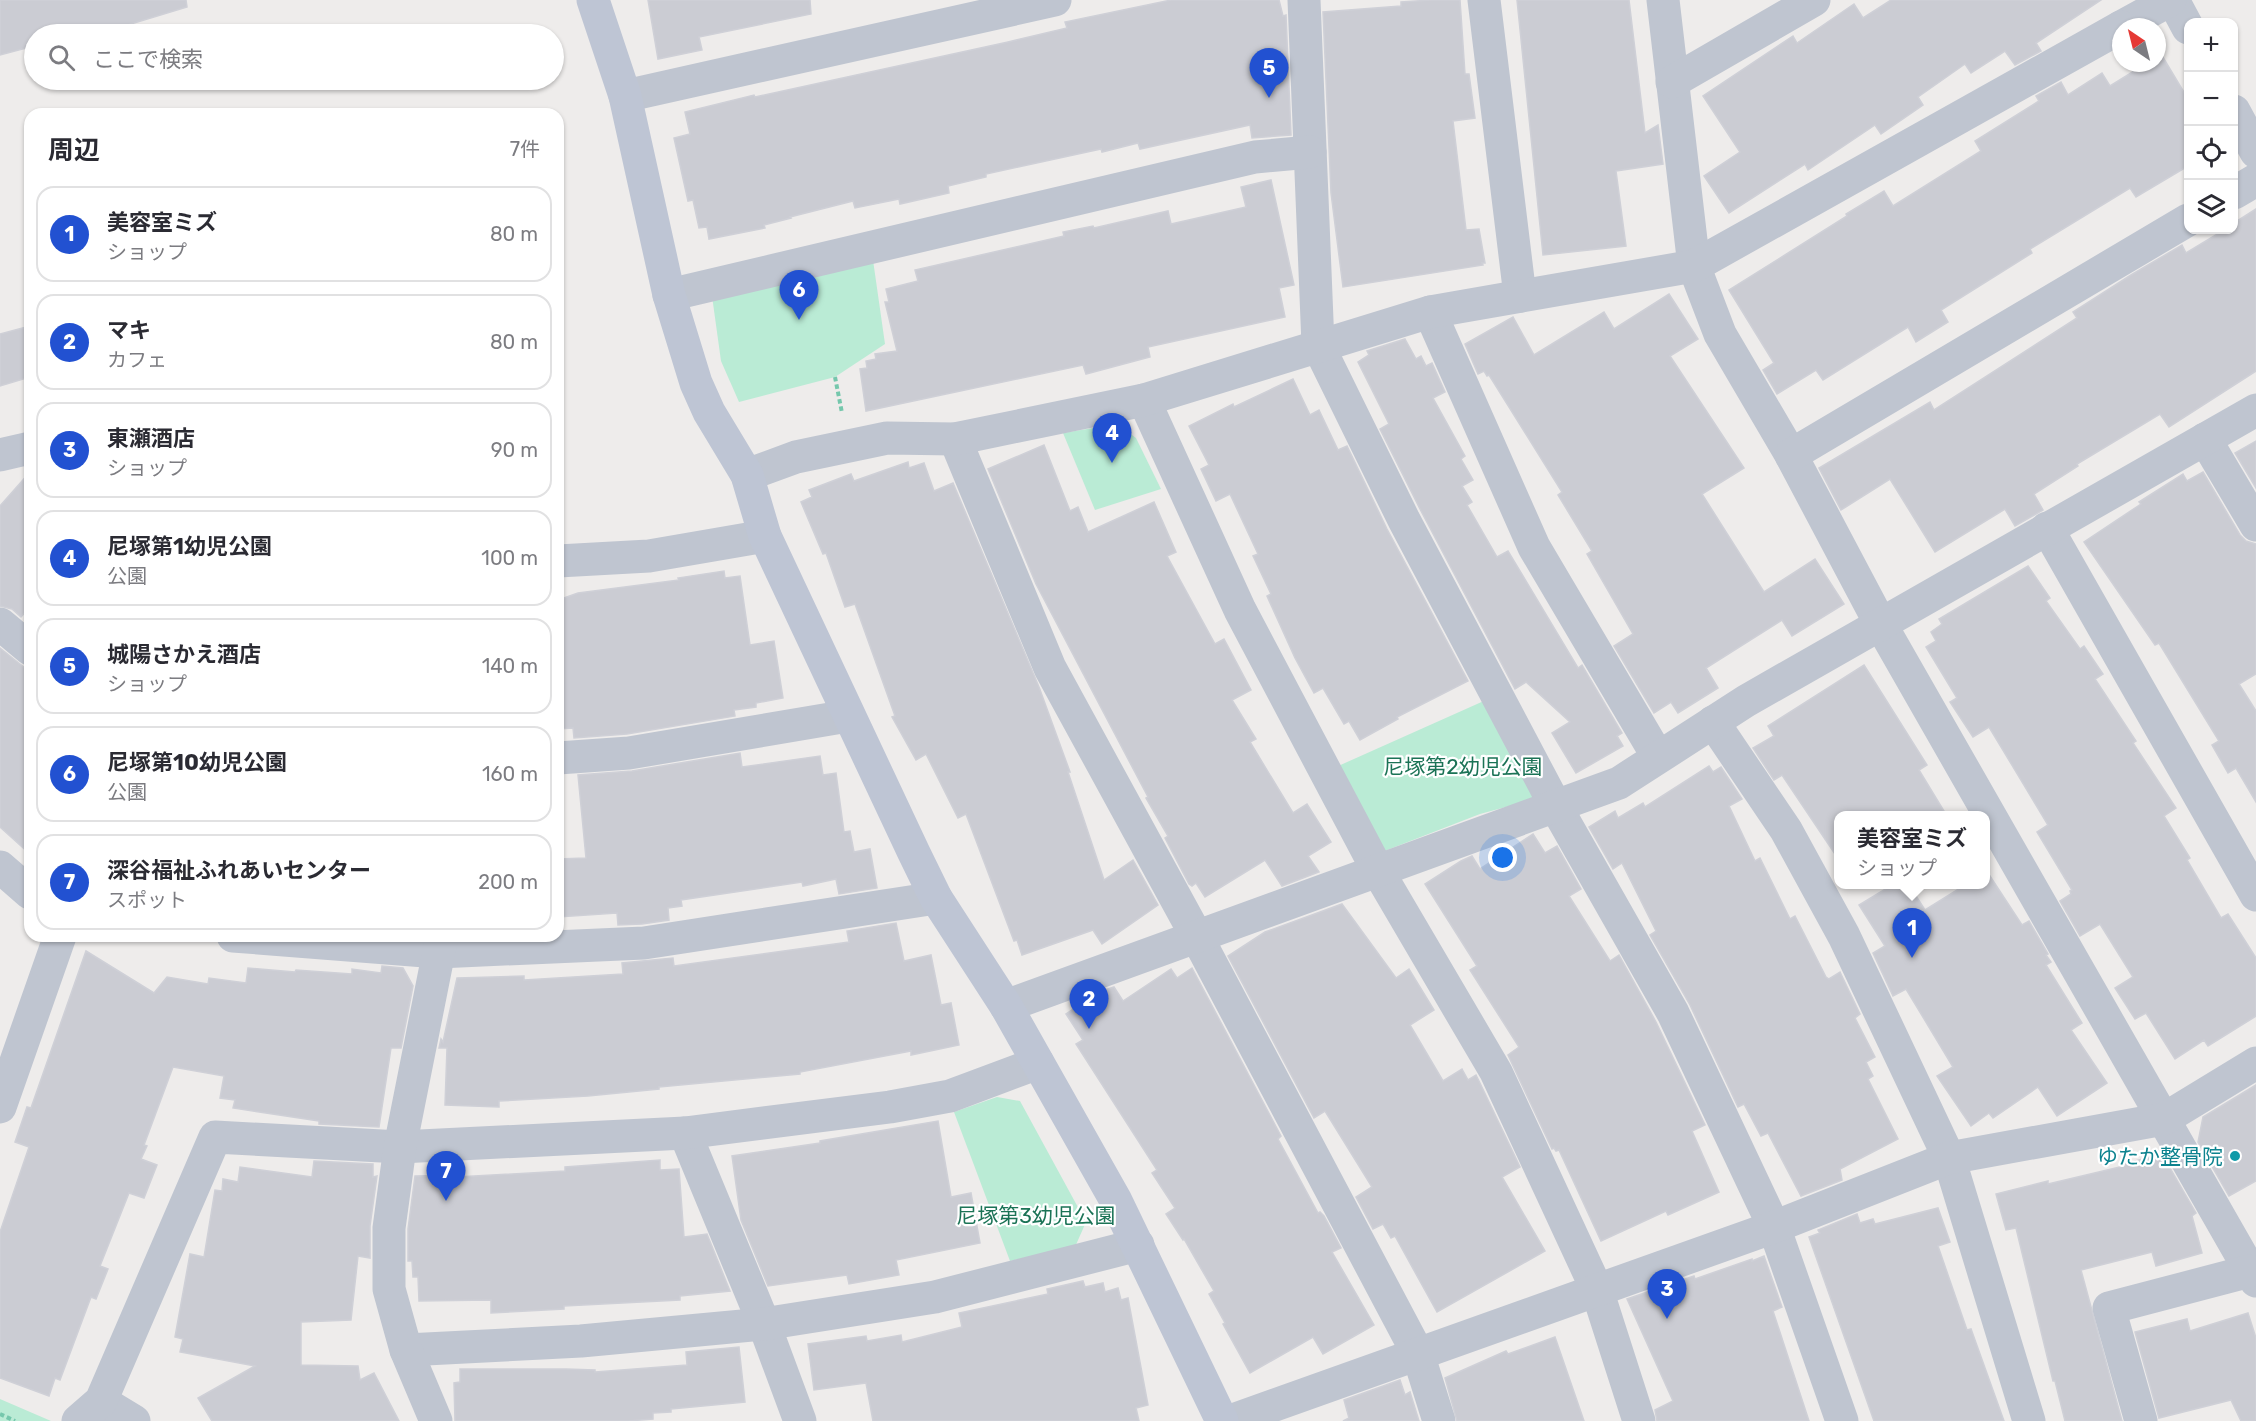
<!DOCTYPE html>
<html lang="ja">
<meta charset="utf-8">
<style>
body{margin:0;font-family:Rubik,"Noto Sans JP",sans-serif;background:#f7f7f7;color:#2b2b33}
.controls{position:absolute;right:18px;top:18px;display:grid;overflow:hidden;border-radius:12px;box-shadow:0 2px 4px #0004}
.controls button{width:54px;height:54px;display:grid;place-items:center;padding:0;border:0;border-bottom:2px solid #e1e1e2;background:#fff;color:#2b2b33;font:30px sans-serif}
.compass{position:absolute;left:2112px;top:18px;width:54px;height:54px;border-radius:50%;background:#fff;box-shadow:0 2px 4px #0004;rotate:325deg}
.you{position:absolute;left:1503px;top:858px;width:21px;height:21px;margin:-15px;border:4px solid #fff;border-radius:50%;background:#1a73e8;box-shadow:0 0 0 9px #1a73e833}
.badge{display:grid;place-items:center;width:39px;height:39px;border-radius:50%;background:#2251d1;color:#fff;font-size:20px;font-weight:700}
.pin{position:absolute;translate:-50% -50px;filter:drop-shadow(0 2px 3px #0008)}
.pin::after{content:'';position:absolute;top:32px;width:21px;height:18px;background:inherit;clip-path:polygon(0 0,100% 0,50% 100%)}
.popup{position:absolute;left:1834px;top:811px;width:156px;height:78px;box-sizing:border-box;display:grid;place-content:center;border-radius:12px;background:#fff;filter:drop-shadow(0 2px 4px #0005);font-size:20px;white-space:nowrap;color:#7c7c81}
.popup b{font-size:22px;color:#2b2b33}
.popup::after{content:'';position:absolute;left:50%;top:100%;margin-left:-12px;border:12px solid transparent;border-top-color:#fff}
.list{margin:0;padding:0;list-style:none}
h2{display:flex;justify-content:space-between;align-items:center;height:78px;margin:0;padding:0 24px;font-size:26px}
h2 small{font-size:20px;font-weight:400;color:#7c7c81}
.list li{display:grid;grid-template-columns:39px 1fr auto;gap:18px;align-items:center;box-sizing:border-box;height:96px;margin:0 12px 12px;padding:0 12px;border:2px solid #e1e1e2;border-radius:18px}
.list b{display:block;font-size:22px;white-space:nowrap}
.list p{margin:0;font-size:20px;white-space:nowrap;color:#7c7c81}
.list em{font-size:20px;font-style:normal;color:#7c7c81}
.icon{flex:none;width:33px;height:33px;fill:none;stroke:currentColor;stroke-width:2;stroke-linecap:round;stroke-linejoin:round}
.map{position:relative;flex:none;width:2256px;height:1421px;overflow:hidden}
.search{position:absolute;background:#fff;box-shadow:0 2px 4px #0004;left:24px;top:24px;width:540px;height:66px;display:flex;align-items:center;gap:15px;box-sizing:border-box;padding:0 21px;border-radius:33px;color:#7c7c81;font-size:22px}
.panel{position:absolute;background:#fff;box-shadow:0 2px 4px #0004;left:24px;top:108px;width:540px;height:834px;border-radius:18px}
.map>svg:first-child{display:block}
.green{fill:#baebd5}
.building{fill:#cbccd3;stroke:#cfd0d7;stroke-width:1.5}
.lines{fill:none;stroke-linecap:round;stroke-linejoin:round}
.path{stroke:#75c7ac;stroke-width:4;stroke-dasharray:4.5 3;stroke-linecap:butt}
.street{stroke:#bfc5d0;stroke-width:33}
.secondary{stroke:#bec5d4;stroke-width:33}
.culture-dot{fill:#0f9aa8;stroke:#fff;stroke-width:2}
.labels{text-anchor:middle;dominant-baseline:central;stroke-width:4.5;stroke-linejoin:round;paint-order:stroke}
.park-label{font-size:21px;fill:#1b7356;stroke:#fff}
.culture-label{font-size:21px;fill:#0d838f;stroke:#fff;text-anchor:end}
</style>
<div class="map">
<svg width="2256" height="1421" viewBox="0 0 2256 1421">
<rect width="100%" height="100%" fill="#eeeceb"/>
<g class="green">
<path d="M873 260 885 344 835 377 739 402 721 361 712 296Z"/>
<path d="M1117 424 1136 438 1161 489 1095 510 1063 433Z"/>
<path d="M1486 700 1539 798 1480 814 1382 852 1336 767Z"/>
<path d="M997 1097 1020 1101 1086 1222 1075 1247 1010 1261 954 1112Z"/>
<path d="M0 1399 51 1421H0Z"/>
</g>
<g class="building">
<path d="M0 0H186L187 7 98 34H34V46L0 55Z"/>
<path d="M648 0H810L811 14 699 37 702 50 658 59Z"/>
<path d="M1171 0H1279L1283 16 1286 15 1291 135 1252 138 1250 125 1140 149 1138 143 1102 152 1101 149 986 174V177L948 186 949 193 900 204 899 199 855 208 853 201 790 217 791 218 764 225 765 228 709 239 707 227 699 228 693 200 688 201 674 138 690 134 685 112 754 95 755 97 1008 42 1067 28 1065 22Z"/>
<path d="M1431 0H1460L1465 74H1469L1475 118 1453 121 1466 230 1479 229 1485 263H1482L1483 265 1343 287 1331 193 1323 12 1401 6V2Z"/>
<path d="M1517 0H1629L1645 133 1658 125 1663 164 1616 171 1626 246 1543 255Z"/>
<path d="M1891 0H2101L2036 43 2041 51 2015 65 2005 51 1971 73 1965 64 1918 97 1923 105 1881 134 1875 125 1808 170 1805 164 1729 213 1704 176 1740 152 1703 96 1793 36 1797 43 1854 4 1863 18Z"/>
<path d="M2161 54 2188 99V166L2136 197 2130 188 2030 249 2032 253 1941 310 1948 322 1916 342 1908 327 1823 380 1816 370 1777 394 1763 370 1774 363 1729 290 1847 216 1846 214 1884 191 1893 206 1981 151 1975 141 2039 101 2036 96 2061 82 2068 95 2102 73 2110 86 2147 63H2157V57Z"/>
<path d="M1271 180 1294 285 1279 288 1285 317 1148 347 1150 357 1086 374 1083 365 866 411 860 369 867 368 866 361 876 359 875 354 897 351 885 302H889L886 289 918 281 915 270 1064 236 1063 232 1093 226 1094 228 1168 211 1171 224 1246 207 1241 187Z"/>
<path d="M2256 209V371L2169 427 2160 414 2077 464 2078 466 2034 494 2043 510 2015 526 2005 509 1935 552 1890 479 1841 510 1819 468 1930 402 1934 410 2077 318 2073 312 2131 275 2182 245 2186 253 2224 230H2234V223Z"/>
<path d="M1669 294 1698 339 1670 356 1744 468 1702 494 1764 592 1815 559 1844 604 1792 636 1782 620 1706 668 1718 688 1678 713 1671 702 1654 713 1614 646 1633 634 1587 554 1592 551 1558 495 1562 492 1489 375 1487 376 1484 371 1478 374 1465 344 1513 317 1534 355 1604 312 1614 329Z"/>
<path d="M30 326V377L0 386V334Z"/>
<path d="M1405 339 1416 359 1421 356 1426 366 1432 363 1445 392 1433 398 1465 456 1461 459 1473 480 1462 486 1472 502 1467 505 1497 557 1508 551 1578 668 1582 665 1622 733 1617 736 1623 746 1576 773 1552 733 1570 722 1526 682 1515 689 1421 511 1380 429 1389 424 1358 362 1369 355 1367 351Z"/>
<path d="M1293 379 1310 415 1319 410 1338 450 1347 446 1387 529 1468 681 1397 717 1398 719 1360 740 1349 721 1344 724 1323 688 1314 693 1295 658 1267 596 1271 594 1253 556 1258 554 1230 494 1216 501 1201 469 1209 465 1189 426 1233 404 1234 407Z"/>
<path d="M2256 441V488L2235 453Z"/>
<path d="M1044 445 1070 511 1078 507 1088 532 1154 502 1176 552 1167 556 1215 644 1224 639 1251 690 1232 700 1256 739 1250 742 1293 813 1307 804 1331 842 1308 856 1319 872 1282 886 1265 860 1205 897 1196 883 1192 886 1189 884 1165 838 1168 836 1146 798 1148 797 1036 584 988 469Z"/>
<path d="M908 462 909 468 924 463 934 491 953 483 1039 687 1070 772H1068L1104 880 1133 860 1158 905 1102 944 1093 930 1022 955 1017 940 1014 941 966 814 958 818 926 754 916 760 892 717 895 716 855 604 845 607 826 553 823 554 801 502 812 497 809 490 851 474 854 481Z"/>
<path d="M30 472V607L21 617 12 609 0 606V506Z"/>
<path d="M2203 472 2240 535 2246 541 2256 544V674L2239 684 2256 711V802L2236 768 2228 773 2212 745 2219 741 2159 643 2155 645 2084 542 2141 504 2139 502 2183 474 2187 481Z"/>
<path d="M2028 566 2050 598 2046 601 2080 649 2084 646 2103 674 2095 679 2136 741 2133 743 2176 808 2164 816 2190 858 2187 860 2221 918 2228 914 2256 958V1016L2208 1046 2204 1040 2175 1059 2146 1013 2135 1019 2115 988 2133 977 2100 924 2080 936 2060 901 2071 894 2070 891 2072 890 2037 832 2048 825 1989 727 1973 737 1950 702 1957 698 1926 647 1936 641 1931 632 1942 624 1939 619Z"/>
<path d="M724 571 725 578 740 576 750 645 774 641 783 698 756 703V707L734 710 735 716 627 734 574 738 573 728 558 729V600L578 593 679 580 678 578Z"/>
<path d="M0 648 30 672V854L0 827Z"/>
<path d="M1864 665 1927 765 1919 770 1947 816H1839V860L1782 775 1774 780 1753 748 1774 736 1768 726Z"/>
<path d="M740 753 742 767 820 756 823 775 836 773 844 832 850 831 854 852 870 849 877 888 839 894 836 879 803 886 802 882 681 900 682 906 668 908 669 920 642 924 618 925 617 913 558 917V859L586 858 578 775 632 771Z"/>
<path d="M1709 766 1713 772 1721 767 1742 799 1729 806 1755 861 1760 858 1790 919 1795 916 1826 977 1829 979 1840 972 1860 1014 1855 1018 1875 1057 1866 1062 1873 1076 1868 1079 1898 1139 1840 1169 1842 1180 1801 1196 1768 1133 1761 1136 1744 1104 1738 1107 1690 1005 1650 935 1656 931 1622 863 1613 869 1589 827 1615 811 1618 818 1643 803 1645 807Z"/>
<path d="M1533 834 1545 853 1557 846 1581 889 1569 896 1610 961 1619 955 1656 1022 1705 1125 1692 1131 1719 1192 1668 1215 1666 1211 1601 1241 1559 1150 1556 1151 1554 1148 1552 1149 1508 1055 1519 1047 1470 970 1477 966 1425 884 1461 861 1472 856 1480 869Z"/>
<path d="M1986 870 2022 925 2029 921 2048 954 2046 955 2051 962 2046 965 2082 1023 2071 1030 2107 1083 2057 1116 2038 1087 1993 1118 1989 1113 1971 1126 1937 1076 1953 1067 1906 989 1893 996 1873 953 1885 946 1859 905 1892 885H1909L1925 910 1965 885H1986Z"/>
<path d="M1342 904 1396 978 1409 969 1434 1010 1410 1025 1443 1081 1462 1069 1468 1080 1476 1075 1479 1081 1520 1167 1502 1177 1545 1251 1437 1312 1395 1236 1391 1238 1383 1224 1373 1229 1356 1197 1372 1187 1325 1111 1314 1118 1228 956 1265 932Z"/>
<path d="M896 923 904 961 931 955 941 1005 951 1003 959 1045 911 1055V1051L800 1072V1074L659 1087V1089L588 1096 499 1101V1107L445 1105 447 1048H439L441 1039 443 1042 457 978 524 976V980L623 974 622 963 673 958 674 966 849 942 847 931Z"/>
<path d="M86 951 154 993 167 977 208 984 209 978 246 983 248 968 295 972 296 970 352 974V969L381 973 382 966 403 968 413 986 401 1048H391L379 1127 319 1124V1121L233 1108 235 1100 220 1098 224 1076 173 1067 144 1145 147 1146 141 1159 157 1165 144 1198 129 1193 100 1266 108 1269 96 1299 91 1297 60 1380 55 1378 49 1396 0 1378V1232L29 1147 15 1142 27 1107 31 1108Z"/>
<path d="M1192 968 1281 1136 1278 1139 1318 1213 1320 1212 1324 1216 1341 1248 1332 1252 1374 1325 1323 1354 1313 1337 1250 1373 1223 1324 1225 1323 1209 1294 1214 1291 1184 1239 1183 1240 1166 1214 1175 1208 1152 1173 1157 1170 1076 1044 1083 1040 1066 1014 1099 992 1114 987 1123 1001 1171 969 1177 978Z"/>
<path d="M2256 1085V1181L2229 1196 2198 1142 2203 1117Z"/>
<path d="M938 1121 951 1197 971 1193 980 1243 896 1260 899 1275 849 1284 847 1275 768 1286 741 1220 732 1156 820 1143V1141Z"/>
<path d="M2162 1154 2196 1213 2192 1216 2202 1253 2156 1266 2152 1252 2081 1270 2122 1421H2065L2055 1381H2053L2016 1228 2006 1230 1996 1194 2048 1181V1184L2124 1166 2123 1164Z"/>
<path d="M660 1160V1170L679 1169 684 1237 707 1234 730 1291 680 1296V1300L564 1306V1309L491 1313V1300L419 1301 418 1277H413L412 1261H408V1229L415 1176 456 1175V1177L565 1171V1167Z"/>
<path d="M314 1161 373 1164V1177L377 1176 370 1226V1258L358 1256 351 1320 301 1322V1365L358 1366 360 1380 374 1373 399 1421H212L198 1398 255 1366 180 1352 183 1339 175 1337 190 1254 204 1257 215 1190 222 1191 223 1179 238 1182 240 1167 312 1177Z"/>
<path d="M1938 1208 1950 1242 1938 1246 1967 1330 1971 1329 2004 1421H1874L1809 1237 1820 1233 1818 1230 1857 1214 1860 1223 1873 1219 1875 1224Z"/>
<path d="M1764 1256 1782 1307 1773 1311 1809 1421H1657L1655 1410 1673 1401 1627 1299 1694 1276 1695 1279 1752 1259V1261Z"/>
<path d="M1083 1281 1085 1287 1103 1283 1105 1292 1118 1288 1121 1300 1128 1298 1148 1405 1136 1408 1139 1421H873L866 1383 814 1390 808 1344 866 1336 867 1341 901 1335 902 1342 962 1327 959 1313 1048 1294 1047 1289Z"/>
<path d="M2248 1313 2256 1338V1421H2241L2231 1400 2159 1418 2135 1332 2187 1319 2190 1331Z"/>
<path d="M1555 1337 1584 1421H1457L1445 1378 1506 1351 1508 1354Z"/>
<path d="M739 1347 745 1402 671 1409V1412L653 1413V1419L629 1421H455L454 1383 460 1382V1369H566L595 1370V1372L687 1365 686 1352Z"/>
<path d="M1400 1380 1405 1395 1410 1392 1419 1421H1343L1349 1418 1344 1400Z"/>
</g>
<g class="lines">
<g class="path">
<path d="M835 377 842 413"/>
<path d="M0 1414 15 1421"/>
</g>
<g class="street">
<path d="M1304 0 1318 345 1404 520 1556 807 1673 1013 1774 1227 1842 1421"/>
<path d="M1484 0 1520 296"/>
<path d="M1663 0 1694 266 1720 334 1791 455 1881 625 2256 1281"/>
<path d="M2173 0 2188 28"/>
<path d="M2121 27 2170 0"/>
<path d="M1672 82 1814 0"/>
<path d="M625 96 1055 0"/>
<path d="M2234 111 2256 152"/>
<path d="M2234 193 2256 180"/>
<path d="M669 295 1255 157 1310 152"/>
<path d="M1430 312 1534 547 1658 757"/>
<path d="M1144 400 1240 610 1378 871 1496 1072 1597 1290 1639 1421"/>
<path d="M955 439 1050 668 1197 937 1418 1354 1439 1421"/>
<path d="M2205 439 2256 525"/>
<path d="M0 455 30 448"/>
<path d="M1791 455 2188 220"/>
<path d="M747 475 796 457 887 438 955 439 1144 400 1430 312 1694 266 2121 27"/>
<path d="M2047 528 2256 895"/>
<path d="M558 561 649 556 765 536"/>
<path d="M0 624 30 649"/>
<path d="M1713 722 1786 830 1844 936 1949 1158 2029 1421"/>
<path d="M558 758 629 753 848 716"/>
<path d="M0 867 30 893"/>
<path d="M233 936 438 952 644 943 936 898"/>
<path d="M1006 1006 1619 783 1746 701 2256 410"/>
<path d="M0 1107 60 936"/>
<path d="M685 1133 764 1324 800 1421"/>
<path d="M406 1350 581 1341 764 1324 935 1297 1138 1245"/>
<path d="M101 1401 134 1421"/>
<path d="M78 1421 101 1401 215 1137 400 1147 685 1133 890 1107 950 1096 1038 1063"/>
<path d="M436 1421 406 1350 389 1289V1228L400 1147 442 936"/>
<path d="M1230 1421 1774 1227 1949 1158 2164 1119 2256 1063"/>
<path d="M2141 1421 2109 1308 2250 1271"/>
</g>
<path class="secondary" d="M593 0 625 96 669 295 696 383 709 412 747 475 765 536 914 853 936 898 1006 1006 1115 1199 1222 1421"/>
</g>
<circle class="culture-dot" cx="2235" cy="1156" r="6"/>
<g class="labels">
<g class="park-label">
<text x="1463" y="766">尼塚第2幼児公園</text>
<text x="1036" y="1215">尼塚第3幼児公園</text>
</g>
<g class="culture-label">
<text x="2223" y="1156">ゆたか整骨院</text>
</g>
</g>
</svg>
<div class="controls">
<button>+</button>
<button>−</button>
<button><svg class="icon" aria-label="locate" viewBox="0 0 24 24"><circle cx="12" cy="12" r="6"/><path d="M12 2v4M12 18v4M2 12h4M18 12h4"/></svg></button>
<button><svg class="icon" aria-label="layers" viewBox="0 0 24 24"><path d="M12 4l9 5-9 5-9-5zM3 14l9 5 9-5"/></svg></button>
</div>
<svg class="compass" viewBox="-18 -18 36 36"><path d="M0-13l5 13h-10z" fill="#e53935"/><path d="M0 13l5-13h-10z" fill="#7c7c81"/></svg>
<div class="you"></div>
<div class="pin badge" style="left:1912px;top:958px">1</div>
<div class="popup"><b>美容室ミズ</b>ショップ</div>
<div class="pin badge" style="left:1089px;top:1029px">2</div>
<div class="pin badge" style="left:1667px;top:1319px">3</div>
<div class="pin badge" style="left:1112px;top:463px">4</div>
<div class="pin badge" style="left:1269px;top:98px">5</div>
<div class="pin badge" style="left:799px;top:320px">6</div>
<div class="pin badge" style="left:446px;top:1201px">7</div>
<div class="search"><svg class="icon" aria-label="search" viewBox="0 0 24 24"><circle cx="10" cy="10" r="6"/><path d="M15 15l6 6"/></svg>ここで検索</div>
<section class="panel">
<h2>周辺<small>7件</small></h2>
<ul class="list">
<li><span class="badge">1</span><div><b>美容室ミズ</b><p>ショップ</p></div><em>80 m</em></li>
<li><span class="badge">2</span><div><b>マキ</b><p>カフェ</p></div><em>80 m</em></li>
<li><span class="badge">3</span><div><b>東瀬酒店</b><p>ショップ</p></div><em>90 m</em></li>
<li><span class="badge">4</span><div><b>尼塚第1幼児公園</b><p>公園</p></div><em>100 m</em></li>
<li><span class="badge">5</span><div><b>城陽さかえ酒店</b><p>ショップ</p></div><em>140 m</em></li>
<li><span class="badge">6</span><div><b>尼塚第10幼児公園</b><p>公園</p></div><em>160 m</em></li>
<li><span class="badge">7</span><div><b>深谷福祉ふれあいセンター</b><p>スポット</p></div><em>200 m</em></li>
</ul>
</section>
</div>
